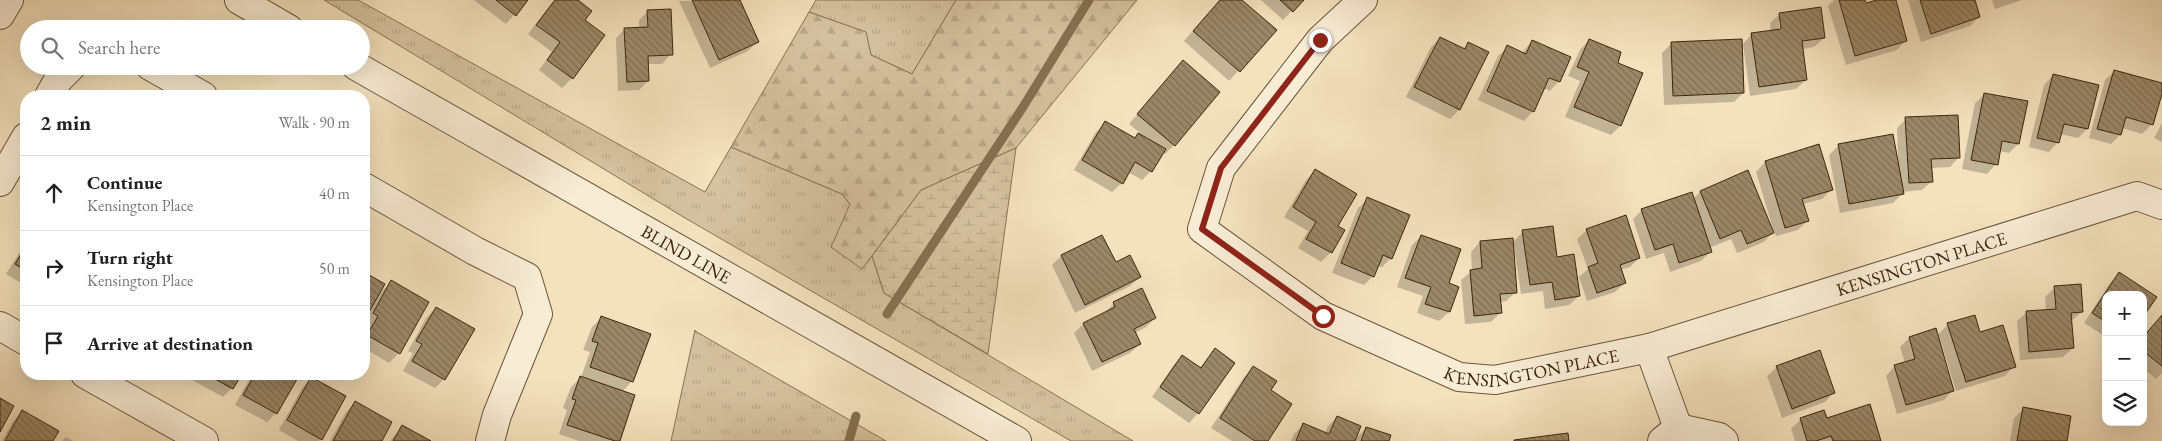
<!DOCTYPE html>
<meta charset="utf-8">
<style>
body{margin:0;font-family:"EB Garamond",serif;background:#f2f2f2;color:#222}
.controls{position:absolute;right:15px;bottom:15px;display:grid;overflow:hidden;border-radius:10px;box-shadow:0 5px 20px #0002}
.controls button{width:45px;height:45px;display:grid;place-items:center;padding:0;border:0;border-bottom:1px solid #e0e0e0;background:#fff;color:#222;font:25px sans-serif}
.stop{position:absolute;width:15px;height:15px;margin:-11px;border:4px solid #8f2418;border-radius:50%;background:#fff}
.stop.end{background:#8f2418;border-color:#fff;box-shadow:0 1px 5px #0008}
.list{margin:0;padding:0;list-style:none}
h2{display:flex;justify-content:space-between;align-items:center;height:65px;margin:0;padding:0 20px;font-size:21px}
h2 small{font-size:16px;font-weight:400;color:#767676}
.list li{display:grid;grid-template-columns:32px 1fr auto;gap:15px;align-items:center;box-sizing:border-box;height:75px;padding:0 20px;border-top:1px solid #e0e0e0}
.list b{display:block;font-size:19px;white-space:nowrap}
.list p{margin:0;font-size:16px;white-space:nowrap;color:#767676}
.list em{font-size:16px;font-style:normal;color:#767676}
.icon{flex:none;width:28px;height:28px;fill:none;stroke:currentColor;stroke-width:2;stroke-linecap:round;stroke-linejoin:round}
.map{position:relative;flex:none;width:2162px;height:441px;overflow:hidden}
.search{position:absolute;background:#fff;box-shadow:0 5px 20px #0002;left:20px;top:20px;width:350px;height:55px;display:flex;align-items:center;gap:12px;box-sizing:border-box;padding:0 18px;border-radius:28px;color:#767676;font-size:19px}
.panel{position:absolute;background:#fff;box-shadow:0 5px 20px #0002;left:20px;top:90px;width:350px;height:290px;border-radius:20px}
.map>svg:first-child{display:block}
.grass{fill:url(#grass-tufts);stroke:#887456}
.forest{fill:url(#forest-firs);stroke:#887456}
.wetland{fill:url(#wetland-marsh);stroke:#887456}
.shadow{fill:#0003;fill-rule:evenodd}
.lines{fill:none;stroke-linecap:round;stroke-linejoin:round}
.stream{stroke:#847152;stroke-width:9}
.building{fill:url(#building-back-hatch);stroke:#3b270c}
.minor-casing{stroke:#695638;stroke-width:30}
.tertiary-casing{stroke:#695638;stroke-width:30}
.minor{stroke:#f8ecd5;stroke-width:28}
.tertiary{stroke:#f8ecd5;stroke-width:28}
.route{stroke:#8f2418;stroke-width:6}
.labels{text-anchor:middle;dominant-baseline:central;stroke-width:4;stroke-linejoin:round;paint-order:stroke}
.street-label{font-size:18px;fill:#3b270c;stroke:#f8ecd5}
</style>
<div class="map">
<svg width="2162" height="441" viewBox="0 0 2162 441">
<defs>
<pattern id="grass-tufts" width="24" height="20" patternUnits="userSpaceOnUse" patternTransform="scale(1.25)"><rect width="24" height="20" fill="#d5c2a0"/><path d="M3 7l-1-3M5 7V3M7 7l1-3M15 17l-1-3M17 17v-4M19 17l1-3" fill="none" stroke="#b8a789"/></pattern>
<pattern id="forest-firs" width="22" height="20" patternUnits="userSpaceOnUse" patternTransform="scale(1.25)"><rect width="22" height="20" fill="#d5c2a0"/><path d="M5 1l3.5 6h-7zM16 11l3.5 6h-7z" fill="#b8a789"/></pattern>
<pattern id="wetland-marsh" width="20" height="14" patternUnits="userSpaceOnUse" patternTransform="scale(1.25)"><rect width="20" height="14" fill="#d5c2a0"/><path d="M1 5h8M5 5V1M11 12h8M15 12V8" fill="none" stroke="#b8a789"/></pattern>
<pattern id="building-back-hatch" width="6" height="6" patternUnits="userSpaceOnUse" patternTransform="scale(1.25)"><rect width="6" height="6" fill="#9b8869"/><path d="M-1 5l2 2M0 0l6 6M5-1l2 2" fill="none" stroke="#806f55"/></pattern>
</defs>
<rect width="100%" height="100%" fill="#f4e2be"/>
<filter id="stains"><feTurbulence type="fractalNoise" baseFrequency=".004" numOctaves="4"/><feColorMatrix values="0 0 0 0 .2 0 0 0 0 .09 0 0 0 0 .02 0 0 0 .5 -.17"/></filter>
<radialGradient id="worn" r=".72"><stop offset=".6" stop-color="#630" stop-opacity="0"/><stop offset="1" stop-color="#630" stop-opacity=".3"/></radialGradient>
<g class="grass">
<path d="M324 0H358L705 192 731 147 842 194 850 204 862 269 872 256 884 293 1133 441H1071L685 218Z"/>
<path d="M816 0H956L912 74 871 55 865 32 809 12Z"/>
<path d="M695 330V331L886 441H671Z"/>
</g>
<path class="forest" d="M956 0H1137L1016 148 921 190 862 269 831 247 850 204 842 194 731 147 809 12 866 32 871 55 912 74Z"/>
<path class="wetland" d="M1016 148 988 354 884 293 872 256 921 190Z"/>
<g class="shadow">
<path d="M474 0H527L506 24Z"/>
<path d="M554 0H576L583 20 603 36 572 78 562 88 539 70 552 52 528 34Z"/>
<path d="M739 0 758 41 748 51 710 68 679 1Z"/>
<path d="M1220 0H1241L1275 30 1229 81 1184 41Z"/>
<path d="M1261 0H1302L1283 20Z"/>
<path d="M1834 0H1863L1865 5 1882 0H1894L1906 40 1897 50 1846 65 1828 6Z"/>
<path d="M1908 0H1973L1979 17 1970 26 1921 42Z"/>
<path d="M1992 0H2022L1995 9Z"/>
<path d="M648 11 671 54 662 64H647L648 81 639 90 618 91 616 38 625 29 639 28V20Z"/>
<path d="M1780 14 1824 38 1814 47 1802 49 1806 80 1796 89 1750 96 1743 44 1752 34 1771 32 1770 23ZM1779 20H1781L1783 35 1780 36Z"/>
<path d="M1440 38 1463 49 1468 44 1487 53 1459 110 1450 119 1406 97 1431 47Z"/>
<path d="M1589 40 1616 63 1641 73 1620 126 1611 135 1565 117 1580 81 1568 76 1580 50Z"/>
<path d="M1532 41 1559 81 1550 91 1543 88 1533 111 1524 121 1478 100 1498 56 1508 47 1522 53Z"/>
<path d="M1671 44 1743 93 1734 102 1664 105 1662 53Z"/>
<path d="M1174 71V145L1165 154 1162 152 1151 171 1142 180 1128 172 1122 183 1112 192 1074 170 1096 132 1106 123 1134 139 1140 133 1129 124Z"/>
<path d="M2115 71 2162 85V89L2152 124 2142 134 2122 128 2120 135 2111 144 2089 138 2105 80Z"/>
<path d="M2053 75 2087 129 2078 138 2060 134 2058 142 2049 152 2029 147 2044 85Z"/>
<path d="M1985 94 2018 144 2009 153 1999 151 1996 164 1987 174 1962 169 1975 103Z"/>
<path d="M1906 119 1959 157 1950 167 1931 168 1932 181 1922 190 1902 192V194L1893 203 1840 213 1829 155 1839 145 1898 161 1897 128Z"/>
<path d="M2162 123V142L2154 138Z"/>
<path d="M1818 145 1832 189 1822 199 1803 204 1808 220 1798 230 1776 236 1774 231 1764 242 1737 253 1731 239 1709 248 1710 252 1701 261 1670 272 1664 253 1646 259 1633 219 1642 210 1693 199 1700 192 1773 229 1756 172 1765 162Z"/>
<path d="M1315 171 1336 227 1343 231 1331 252 1321 262 1298 248 1308 231 1284 217 1306 180Z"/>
<path d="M1368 199 1391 258 1382 267 1378 266 1373 276 1364 285 1332 273 1358 208Z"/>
<path d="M1587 230 1639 258 1630 267 1620 270 1625 283 1615 292 1587 301 1579 277 1588 269 1577 239Z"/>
<path d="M1523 232 1556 258 1579 296 1569 305 1545 309 1543 291 1521 294 1514 246H1512L1516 292 1506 301 1500 302 1501 312 1491 322 1465 324 1461 280 1472 271 1471 252 1480 242 1511 240 1512 243Z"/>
<path d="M1102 236 1115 264 1140 277 1130 286 1075 313 1052 265 1061 256Z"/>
<path d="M1421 236 1447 284 1457 287 1449 312 1439 321 1417 313 1423 296 1397 287 1412 245Z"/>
<path d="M26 242V286L6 274Z"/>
<path d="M364 273 384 285 379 294 392 281 428 302 399 353 389 363 364 348V336L369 326 364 323 372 308 364 316Z"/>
<path d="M2119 274 2143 295H2106V337L2084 323 2110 283Z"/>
<path d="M2055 287 2082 312 2071 321 2073 348 2063 357 2020 360 2017 321 2027 312 2046 311 2045 297Z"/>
<path d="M1114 303 1155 318 1146 327 1135 333 1140 344 1130 353 1092 371 1074 333 1083 324 1105 313Z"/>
<path d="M436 308 444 379 435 388 403 371 413 353 408 351 426 318Z"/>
<path d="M2162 315V373L2156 379 2143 368V337Z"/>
<path d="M601 318 632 381 622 392 619 441H579L559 434 567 410 563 408 571 387 581 377 590 352 583 350 592 327Z"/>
<path d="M1948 324 1979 333 2014 366 2005 376 1956 391 1940 339 1938 340 1953 390 1944 400 1897 414 1886 376 1895 366 1905 363 1900 347 1909 338 1937 336Z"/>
<path d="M1215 350 1198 413 1189 423 1152 397 1173 366 1182 356 1199 369Z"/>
<path d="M1777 367 1834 392 1825 402 1782 418 1767 376Z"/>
<path d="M1254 368 1266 441H1232L1211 428 1244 377Z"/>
<path d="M193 374H240L232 388 223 397 190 379Z"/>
<path d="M252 374H298L276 413 267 422 235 405Z"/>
<path d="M311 378 321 439 319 441H298L279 430 302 388Z"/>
<path d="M356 402 380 441H330L346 412Z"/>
<path d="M2024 409 2065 441H2010L2014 418Z"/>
<path d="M22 412 52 441H2L13 421Z"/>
<path d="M1337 417 1354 440 1366 428 1387 441H1291L1294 434 1303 425 1325 433 1328 426Z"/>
<path d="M1801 419 1827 420 1880 441H1795L1791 429Z"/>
<path d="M402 427 428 441H390Z"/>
<path d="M66 437 73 441H62Z"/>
</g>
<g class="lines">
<g class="stream">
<path d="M887 314 1023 107 1089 0"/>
<path d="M849 441 856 416"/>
</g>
</g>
<g class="building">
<path d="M496 0H528L516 16Z"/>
<path d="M555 0H578L592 11 585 20 605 35 573 79 547 60 560 42 536 25Z"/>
<path d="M692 0H740L759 42 719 60Z"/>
<path d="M1220 0H1242L1277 30 1240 72 1193 31Z"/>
<path d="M1280 0H1304L1293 12Z"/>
<path d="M1839 0H1865L1866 3 1877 0H1896L1907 41 1855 56Z"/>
<path d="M1920 0H1975L1980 17 1931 34Z"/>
<path d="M1821 7 1825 38 1802 41 1807 80 1759 87 1751 33 1781 29 1779 13Z"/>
<path d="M671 9 673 55 648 56 649 81 627 82 624 28 648 27 647 10Z"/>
<path d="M1440 37 1465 49 1468 42 1489 52 1460 110 1414 87Z"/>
<path d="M1589 39 1621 52 1618 63 1643 73 1621 126 1574 107 1589 72 1577 67Z"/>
<path d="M1742 39 1744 93 1673 96 1671 42Z"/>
<path d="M1532 40 1571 57 1560 82 1549 78 1534 112 1487 91 1507 45 1526 54Z"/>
<path d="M1183 60 1220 92 1175 146 1137 114Z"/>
<path d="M2114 70 2162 83V94L2153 125 2126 117 2121 135 2097 129Z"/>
<path d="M2053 74 2099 85 2088 129 2064 124 2059 143 2037 138Z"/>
<path d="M1984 93 2028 101 2019 144 2002 141 1998 165 1971 160Z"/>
<path d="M1958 115 1960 158 1931 159 1933 182 1909 183 1905 117Z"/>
<path d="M1105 121 1135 138 1138 133 1166 149 1152 172 1135 162 1123 184 1082 160Z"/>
<path d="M1893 134 1904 194 1849 204 1838 144Z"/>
<path d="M1819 144 1833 190 1802 199 1809 221 1785 228 1765 161Z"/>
<path d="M1315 169 1357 194 1338 226 1345 230 1332 253 1306 239 1316 222 1293 207Z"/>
<path d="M1748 170 1774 233 1747 244 1741 230 1720 239 1700 191Z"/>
<path d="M1692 192 1712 252 1679 263 1673 244 1655 250 1641 209Z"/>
<path d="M1367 197 1410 215 1392 259 1383 255 1374 277 1341 263Z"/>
<path d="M1626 215 1640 258 1620 265 1626 283 1597 293 1588 267 1598 263 1586 229Z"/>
<path d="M1553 226 1557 257 1574 254 1580 296 1555 300 1552 282 1530 285 1522 230Z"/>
<path d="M1102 235 1116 262 1130 255 1141 277 1085 305 1061 255Z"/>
<path d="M1421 235 1461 249 1449 283 1459 287 1450 312 1425 304 1431 287 1405 278Z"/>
<path d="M1513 238 1517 293 1500 294 1502 313 1474 316 1470 270 1482 268 1480 241Z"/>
<path d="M26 246V271L15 264Z"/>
<path d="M364 255 370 259 364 271Z"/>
<path d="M364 272 385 284 369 312 366 311 364 315Z"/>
<path d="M2119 272 2157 297 2143 317V295H2106V322L2092 313Z"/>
<path d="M391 280 429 302 400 354 367 335 378 316 373 313Z"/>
<path d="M2081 284 2083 312 2071 313 2074 348 2029 352 2026 311 2056 309 2054 286Z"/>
<path d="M1142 288 1156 318 1134 329 1141 344 1102 362 1083 323 1115 307 1113 302Z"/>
<path d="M436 307 475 329 445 380 412 361 422 344 416 341Z"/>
<path d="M1975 315 1980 332 2003 325 2016 367 1966 382 1947 323Z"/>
<path d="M2162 315V366L2143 351V337Z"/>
<path d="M601 316 651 334 633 382 590 367 598 343 592 341Z"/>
<path d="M1936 328 1954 391 1906 405 1894 365 1915 359 1909 337Z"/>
<path d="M1215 348 1235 363 1199 414 1160 387 1182 355 1201 368Z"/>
<path d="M1820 350 1835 393 1792 409 1776 366Z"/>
<path d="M1253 366 1277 381 1271 390 1292 404 1268 441H1255L1220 418Z"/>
<path d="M206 374H242L233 389Z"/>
<path d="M255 374H300L277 414 243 395Z"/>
<path d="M580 376 635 395 620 441H615L567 425 576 400 572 399Z"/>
<path d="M311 377 346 396 322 440 287 420Z"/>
<path d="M0 398 14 406 0 432Z"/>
<path d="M355 401 392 422 382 441H333Z"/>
<path d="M1870 404 1881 441H1833L1831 436 1816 441H1807L1800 418 1824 410 1827 418Z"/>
<path d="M2023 407 2071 416 2067 441H2017Z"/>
<path d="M22 410 59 431 53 441H5Z"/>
<path d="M1337 416 1361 426 1355 441H1296L1303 423 1329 434Z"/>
<path d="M402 425 431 441H393Z"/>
<path d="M1366 427 1391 435 1389 441H1361Z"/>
<path d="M1568 433 1569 441H1514V440Z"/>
</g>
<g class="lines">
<defs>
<g id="minor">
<path id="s1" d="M1363 0 1320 40 1221 168 1202 229 1323 316 1459 377 1495 380 1649 348 2137 196 2162 205"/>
<path d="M150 66 203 96"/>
<path d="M49 96 58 80 72 66"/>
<path d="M0 182 26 137"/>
<path d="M364 187 475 251 527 277 538 314 497 415 490 441"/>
<path d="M0 326 26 341"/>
<path d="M1649 348 1678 428"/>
<path d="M85 374 204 441"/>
<path d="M1662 441 1678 428 1719 437 1724 441"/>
</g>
<g id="tertiary">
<path d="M239 0 289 29"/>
<path d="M0 15 9 0"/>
<path id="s2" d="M356 66 1017 441"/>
</g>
</defs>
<use href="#minor" class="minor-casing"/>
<use href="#tertiary" class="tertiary-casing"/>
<use href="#minor" class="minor"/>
<use href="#tertiary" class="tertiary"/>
</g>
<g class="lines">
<path class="route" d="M1320 40 1221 168 1202 229 1323 316"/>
</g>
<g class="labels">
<g class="street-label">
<text stroke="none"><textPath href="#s2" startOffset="380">BLIND LINE</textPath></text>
<text stroke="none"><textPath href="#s1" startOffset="1061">KENSINGTON PLACE</textPath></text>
<text stroke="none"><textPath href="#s1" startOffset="656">KENSINGTON PLACE</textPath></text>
</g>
</g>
<rect width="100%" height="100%" filter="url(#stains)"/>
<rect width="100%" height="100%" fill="url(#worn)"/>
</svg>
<div class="controls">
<button>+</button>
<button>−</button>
<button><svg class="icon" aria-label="layers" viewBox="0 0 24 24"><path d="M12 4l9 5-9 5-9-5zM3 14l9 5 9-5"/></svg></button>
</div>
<div class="stop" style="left:1323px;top:316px"></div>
<div class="stop end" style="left:1320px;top:40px"></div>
<div class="search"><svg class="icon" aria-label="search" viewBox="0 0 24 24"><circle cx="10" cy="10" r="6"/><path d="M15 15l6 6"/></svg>Search here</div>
<section class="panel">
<h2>2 min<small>Walk · 90 m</small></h2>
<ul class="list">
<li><svg class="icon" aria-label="ahead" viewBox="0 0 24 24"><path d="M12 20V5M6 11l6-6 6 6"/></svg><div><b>Continue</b><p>Kensington Place</p></div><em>40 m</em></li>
<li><svg class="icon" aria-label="right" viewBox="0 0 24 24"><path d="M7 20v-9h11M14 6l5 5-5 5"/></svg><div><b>Turn right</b><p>Kensington Place</p></div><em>50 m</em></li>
<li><svg class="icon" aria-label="arrive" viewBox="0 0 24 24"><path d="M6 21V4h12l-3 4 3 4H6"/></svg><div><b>Arrive at destination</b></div></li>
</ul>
</section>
</div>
